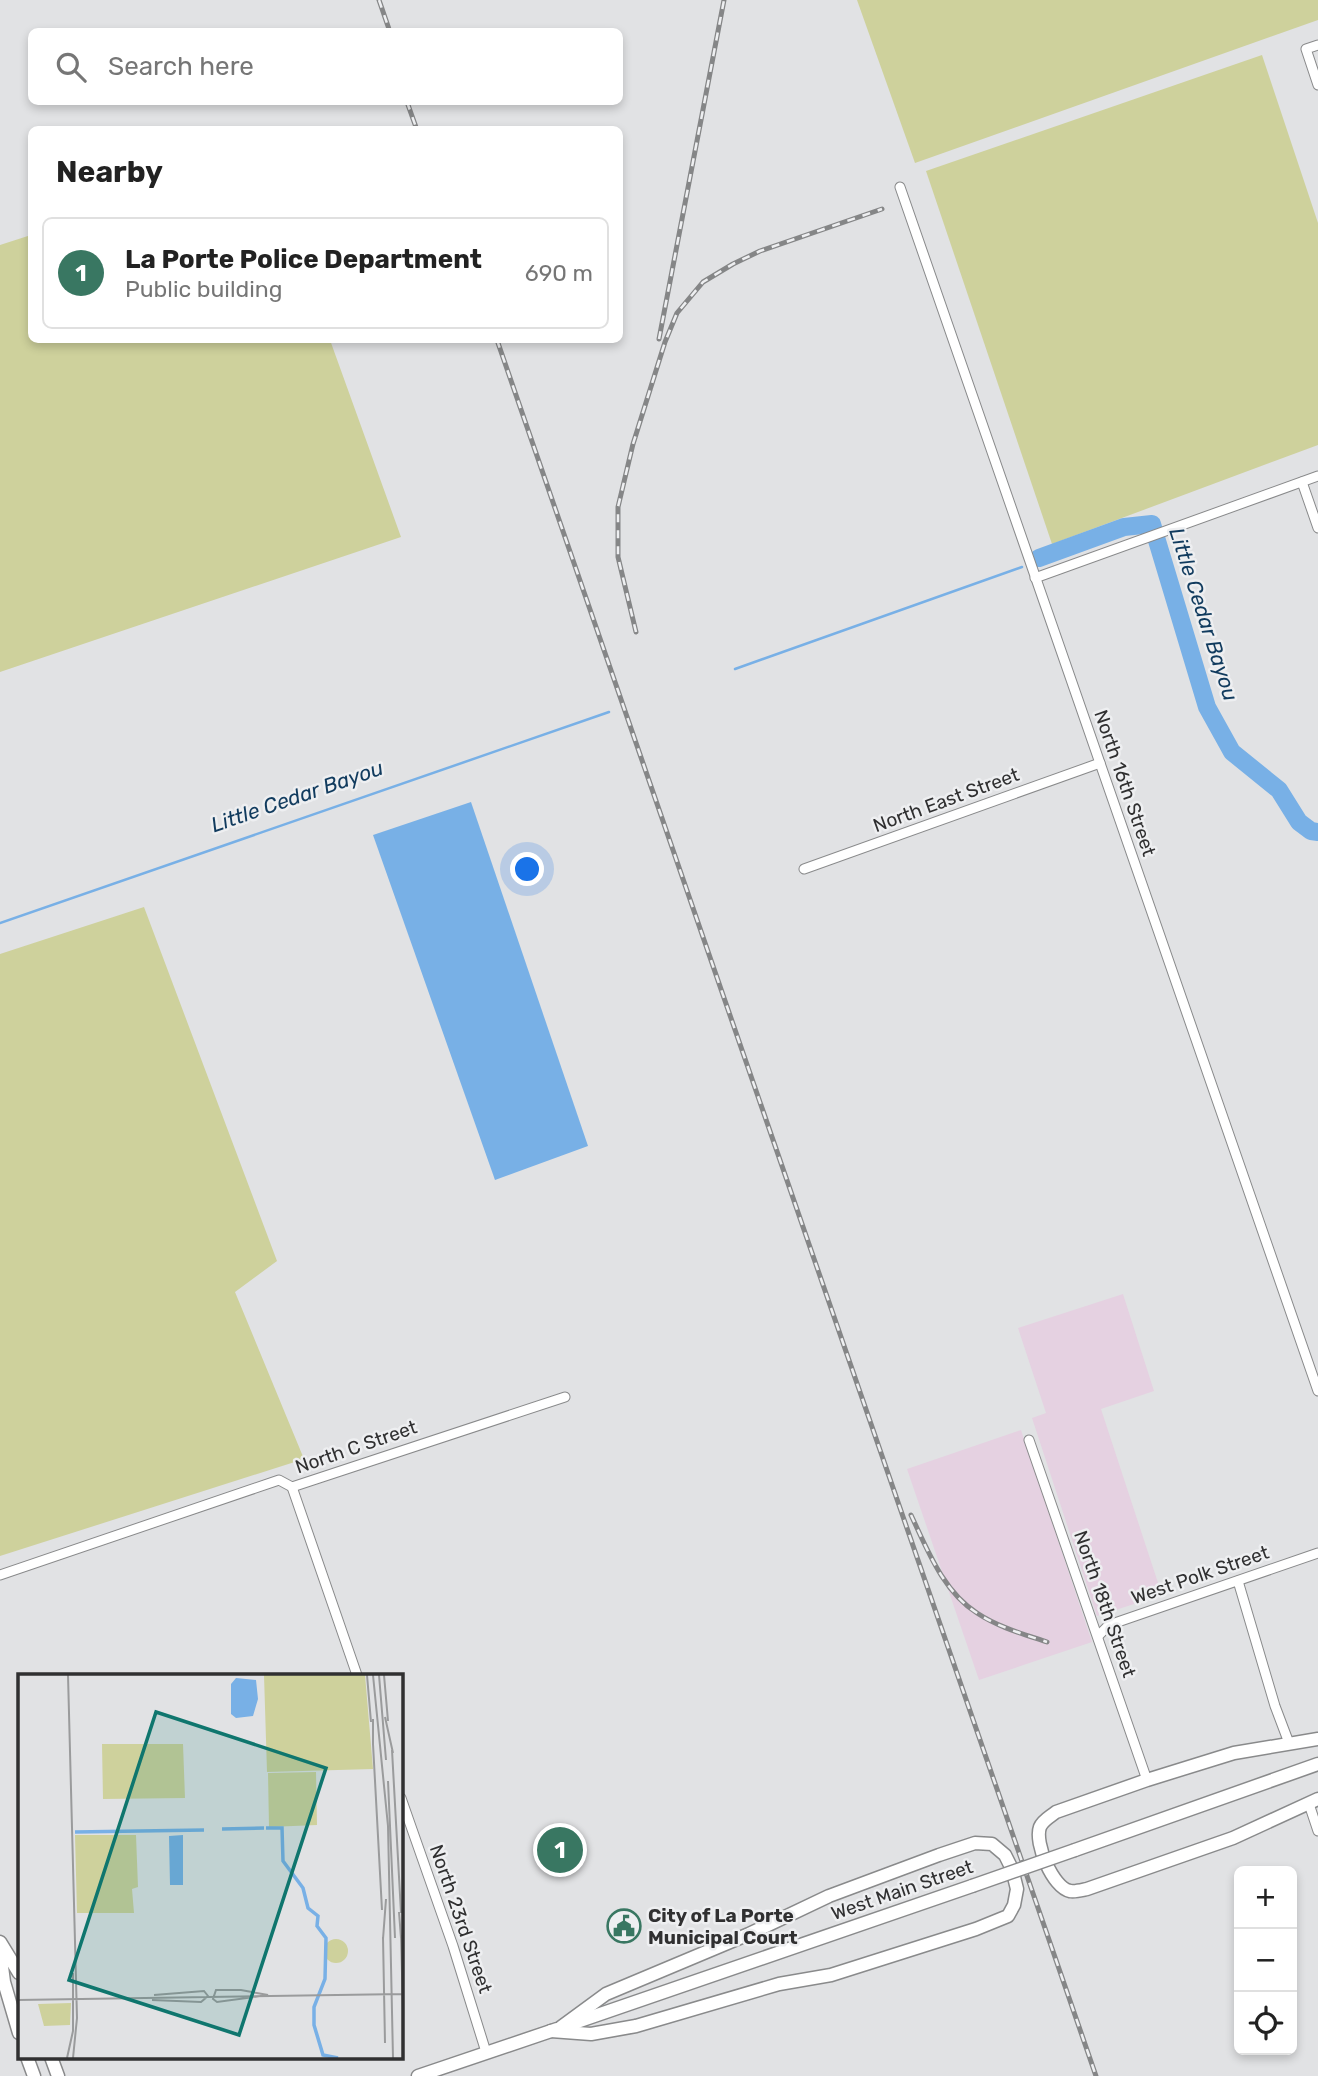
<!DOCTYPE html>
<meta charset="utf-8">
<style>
body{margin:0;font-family:Rubik,sans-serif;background:#f6f6f6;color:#222}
.controls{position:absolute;right:21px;bottom:21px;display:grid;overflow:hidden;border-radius:10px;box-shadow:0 4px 10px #0003}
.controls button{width:63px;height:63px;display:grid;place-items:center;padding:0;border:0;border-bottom:2px solid #e0e0e0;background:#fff;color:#222;font:35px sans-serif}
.you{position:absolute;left:528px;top:870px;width:24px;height:24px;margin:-18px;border:5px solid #fff;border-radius:50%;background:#1a73e8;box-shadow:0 0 0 10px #1a73e833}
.badge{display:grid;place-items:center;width:46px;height:46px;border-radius:50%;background:#397762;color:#fff;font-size:23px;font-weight:700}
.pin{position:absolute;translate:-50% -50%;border:4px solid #fff;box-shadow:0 2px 7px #0006}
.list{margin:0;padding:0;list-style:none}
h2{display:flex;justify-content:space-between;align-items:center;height:91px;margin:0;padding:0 28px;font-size:30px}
h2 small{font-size:23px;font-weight:400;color:#767676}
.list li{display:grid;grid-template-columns:46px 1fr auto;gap:21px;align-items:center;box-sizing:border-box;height:112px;margin:0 14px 14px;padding:0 14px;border:2px solid #e0e0e0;border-radius:10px}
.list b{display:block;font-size:26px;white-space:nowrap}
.list p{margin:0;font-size:23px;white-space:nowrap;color:#767676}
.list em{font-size:23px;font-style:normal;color:#767676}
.icon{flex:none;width:38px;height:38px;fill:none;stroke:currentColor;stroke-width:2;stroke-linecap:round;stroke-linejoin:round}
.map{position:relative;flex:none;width:1318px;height:2076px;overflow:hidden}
.search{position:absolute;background:#fff;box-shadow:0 4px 10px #0003;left:28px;top:28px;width:595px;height:77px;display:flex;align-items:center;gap:18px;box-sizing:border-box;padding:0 24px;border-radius:10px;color:#767676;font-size:26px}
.panel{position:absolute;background:#fff;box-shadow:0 4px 10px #0003;left:28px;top:126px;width:595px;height:217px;border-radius:10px}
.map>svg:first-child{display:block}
.commercial{fill:#e5d1e1}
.green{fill:#ced19c}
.water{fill:#78b0e6}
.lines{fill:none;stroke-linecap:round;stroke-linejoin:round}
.stream{stroke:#78b0e6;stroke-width:2.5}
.river{stroke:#78b0e6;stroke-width:18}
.minor-casing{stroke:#898a8b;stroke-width:11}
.major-casing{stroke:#898a8b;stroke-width:15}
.minor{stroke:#fff;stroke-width:9}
.major{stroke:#fff;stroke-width:12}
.rail-casing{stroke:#858687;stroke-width:5}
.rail{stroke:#eeeff1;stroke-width:2.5;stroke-dasharray:8;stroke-linecap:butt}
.major-bridge-casing{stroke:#898a8b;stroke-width:15;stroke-linecap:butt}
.major-bridge{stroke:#fff;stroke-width:12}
.labels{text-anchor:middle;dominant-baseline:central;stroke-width:5;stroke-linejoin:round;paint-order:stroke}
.street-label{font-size:19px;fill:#303031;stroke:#eeeff1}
.poi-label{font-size:19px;font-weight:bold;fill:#303031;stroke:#eeeff1;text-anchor:start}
.water-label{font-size:21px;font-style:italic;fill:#113b5e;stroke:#eeeff1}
.inset-river{fill:none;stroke:#78b0e6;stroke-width:3.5}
.inset-road{fill:none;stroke:#9a9b9c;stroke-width:2}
.view{fill:#0f766e;fill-opacity:0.15;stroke:#0f766e;stroke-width:3.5}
.inset-edge{fill:none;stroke:#303031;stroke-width:3.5}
</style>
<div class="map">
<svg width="1318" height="2076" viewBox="0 0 1318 2076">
<rect width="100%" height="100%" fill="#e1e2e4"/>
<g class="commercial">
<path d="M1123 1294 1154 1391 1101 1409 1162 1595 1097 1616 1032 1418 1046 1413 1018 1328Z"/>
<path d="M1021 1430 1092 1642 979 1680 907 1469Z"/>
</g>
<g class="green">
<path d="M857 0H1318V20L915 163Z"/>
<path d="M1262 55 1318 223V445L1052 544 926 171Z"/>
<path d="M31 235 32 340H330L401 537 0 672V245Z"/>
<path d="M144 907 277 1261 235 1292 304 1459 0 1556V954Z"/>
</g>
<path class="water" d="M471 802 588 1146 495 1180 373 835Z"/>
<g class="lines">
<g class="stream">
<path d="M735 669 1022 567"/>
<path d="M0 923 609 712"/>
</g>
<path class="river" d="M1039 558 1124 527 1152 524 1207 707 1232 752 1279 790 1299 822 1311 831 1318 832"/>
<defs>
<g id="minor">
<path d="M1318 45 1306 49 1318 85"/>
<path d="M900 187 1318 1391"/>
<path d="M1302 482 1318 528"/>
<path d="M1035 578 1318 476"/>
<path d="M804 869 1100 763"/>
<path d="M1029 1440 1147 1780"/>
<path d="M292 1487 357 1675"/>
<path d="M0 1575 279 1480 292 1487 565 1397"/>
<path d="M1238 1581 1275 1706 1289 1743"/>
<path d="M1098 1636 1109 1625 1318 1553"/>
<path d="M401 1798 453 1946 486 2052"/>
<path d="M1309 1804 1318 1831"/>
</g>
<g id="major">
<path d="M1318 1739 1234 1753 1147 1780 1056 1812C1050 1817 1043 1820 1040 1827 1034 1843 1053 1888 1070 1891 1075 1892 1082 1890 1087 1889L1233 1838 1318 1799"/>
<path d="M1075 1850 1318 1764"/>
<path d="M0 1942 19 1973"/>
<path d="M0 1951 4 1982 19 2033"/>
<path d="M574 2023 972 1886"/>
<path d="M551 2031 591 2034 636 2026 779 1984 831 1975 976 1929 1008 1916 1014 1905 1017 1889 1012 1869 1005 1855 992 1844 975 1843 939 1855 829 1896 749 1934 606 1994 561 2027"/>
<path d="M27 2057 34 2076"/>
<path d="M51 2057 58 2076"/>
<path d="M418 2076 557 2029"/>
</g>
</defs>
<use href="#minor" class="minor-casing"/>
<use href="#major" class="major-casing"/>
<use href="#minor" class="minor"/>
<use href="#major" class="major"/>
<defs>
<g id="rail">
<path d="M379 0 390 32"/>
<path d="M407 102 417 130"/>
<path d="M659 339 724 0"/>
<path d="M497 340 1096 2076"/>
<path d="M636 632 618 557V507L633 444 665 342 677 313 703 282 733 264 760 251 882 209"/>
<path d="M911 1515C928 1551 943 1591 977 1613 998 1627 1023 1634 1047 1642"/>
</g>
</defs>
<use href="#rail" class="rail-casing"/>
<use href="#rail" class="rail"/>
<defs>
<path id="major-bridge" d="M972 1886 1075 1850"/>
</defs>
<use href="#major-bridge" class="major-bridge-casing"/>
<use href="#major-bridge" class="major-bridge"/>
</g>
<defs>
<symbol id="civic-ring" viewBox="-11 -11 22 22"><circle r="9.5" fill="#eeeff1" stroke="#397762" stroke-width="1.5"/><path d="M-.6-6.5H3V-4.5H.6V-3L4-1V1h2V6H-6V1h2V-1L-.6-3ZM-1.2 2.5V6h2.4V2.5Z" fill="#397762"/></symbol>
</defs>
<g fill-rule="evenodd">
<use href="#civic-ring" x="605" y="1907" width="38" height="38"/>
</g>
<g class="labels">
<g class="street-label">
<text transform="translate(1125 783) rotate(71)">North 16th Street</text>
<text transform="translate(946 800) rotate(-20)">North East Street</text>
<text transform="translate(356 1447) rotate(-19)">North C Street</text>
<text transform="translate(1200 1575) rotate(-19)">West Polk Street</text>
<text transform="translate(1105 1604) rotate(71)">North 18th Street</text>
<text transform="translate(902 1890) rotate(-19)">West Main Street</text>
<text transform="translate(461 1919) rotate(71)">North 23rd Street</text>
</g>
<g class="poi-label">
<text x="648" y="1915">City of La Porte<tspan x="648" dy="22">Municipal Court</tspan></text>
</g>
<g class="water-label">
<text transform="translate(1204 614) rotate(72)">Little Cedar Bayou</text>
<text transform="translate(297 796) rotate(-19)">Little Cedar Bayou</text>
</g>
</g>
<g transform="translate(18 1674)">
<rect width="385" height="385" fill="#e1e2e4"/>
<path d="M246 1H347L355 95 249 98ZM84 70H165L167 124 85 125ZM298 98 299 151 251 153 250 99ZM57 161H118L120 213 114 215 116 239H59ZM306 277a12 12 0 1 1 24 0a12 12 0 1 1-24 0ZM53 329 52 351 26 352 20 330Z" fill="#ced19c"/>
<path d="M218 4 238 6 240 25 235 42 218 44 213 40V10ZM165 161V211H152L151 162Z" fill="#78b0e6"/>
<path class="inset-river" d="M248 154H264L265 187 285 214 290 234 300 242 299 252 308 264 307 305 296 333V351L305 381 320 384M204 155 246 154M57 158 186 156"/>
<path class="inset-road" d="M50 1 59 344 55 384M349 1 353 48M355 1 370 152 375 384M361 1 368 86M366 1 370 47M367 43 375 79M355 45V71M355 70 364 236M374 76 383 239M370 107 377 264M381 238 383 264M383 261 385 337M365 263 367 369M365 265 368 225M198 316H223L250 321 199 328 195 325ZM0 326 385 320M134 326 183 328 190 322 186 317 136 321M49 384 55 357V299"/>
<path class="view" d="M138 38 308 94 221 361 51 306Z"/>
<rect width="385" height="385" class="inset-edge"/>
</g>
</svg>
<div class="controls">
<button>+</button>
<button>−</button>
<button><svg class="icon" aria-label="locate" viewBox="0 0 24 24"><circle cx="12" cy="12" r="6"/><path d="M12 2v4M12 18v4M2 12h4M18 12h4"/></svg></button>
</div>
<div class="you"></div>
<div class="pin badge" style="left:560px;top:1850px">1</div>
<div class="search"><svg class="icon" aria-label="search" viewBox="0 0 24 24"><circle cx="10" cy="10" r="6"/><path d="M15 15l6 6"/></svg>Search here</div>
<section class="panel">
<h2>Nearby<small></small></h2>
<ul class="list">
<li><span class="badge">1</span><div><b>La Porte Police Department</b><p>Public building</p></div><em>690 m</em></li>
</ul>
</section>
</div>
